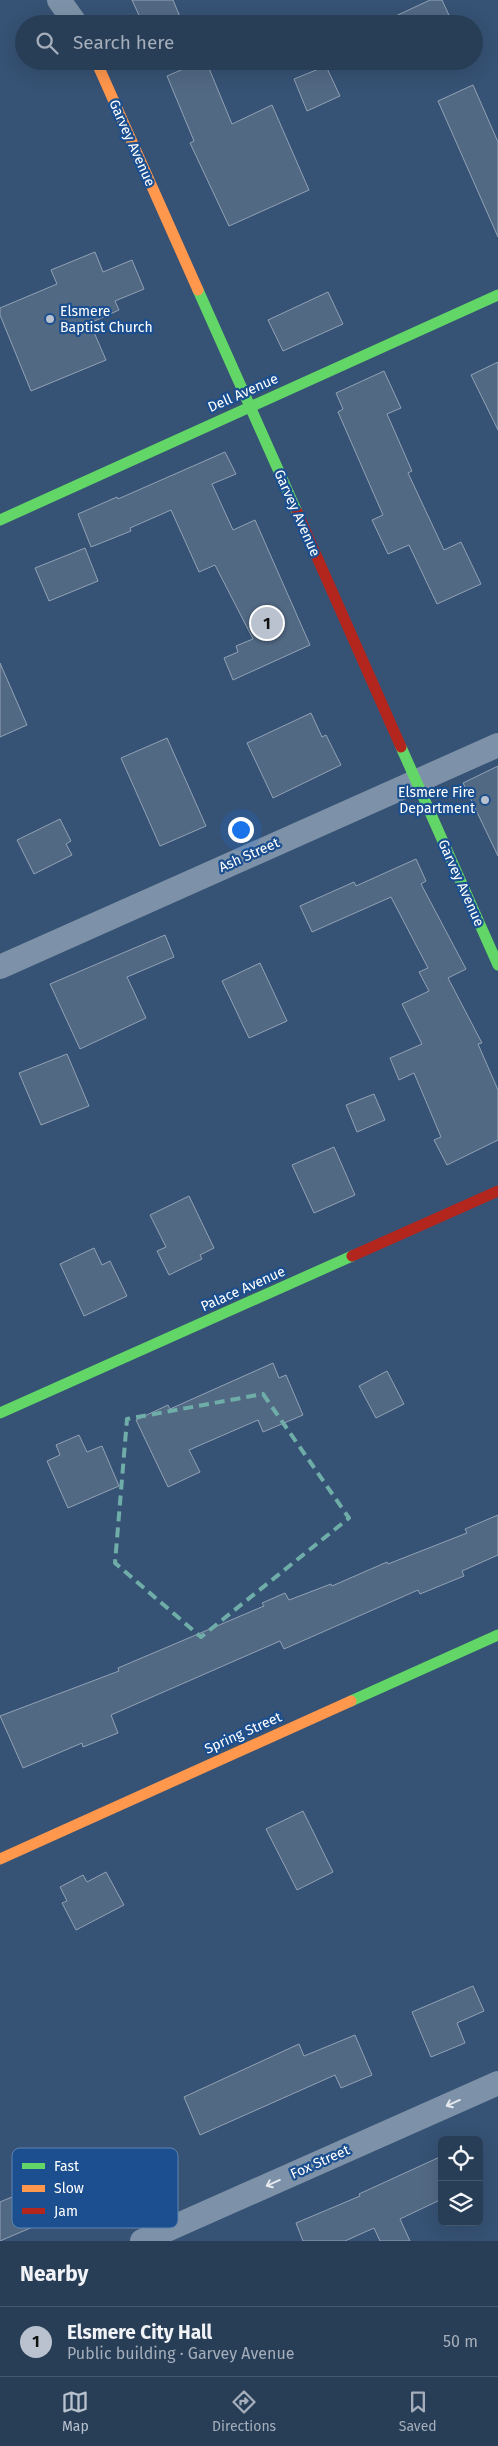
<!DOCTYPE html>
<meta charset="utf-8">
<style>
body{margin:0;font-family:"Fira Sans",sans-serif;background:#344961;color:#f1f3f6}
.controls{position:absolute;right:15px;bottom:15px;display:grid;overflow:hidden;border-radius:8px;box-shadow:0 5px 20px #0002}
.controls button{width:45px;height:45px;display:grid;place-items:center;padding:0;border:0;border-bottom:1px solid #44576d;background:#283e57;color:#f1f3f6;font:25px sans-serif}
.you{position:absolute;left:240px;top:829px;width:18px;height:18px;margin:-12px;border:4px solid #fff;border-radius:50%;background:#1a73e8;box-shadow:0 0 0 8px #1a73e833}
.badge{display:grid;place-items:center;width:32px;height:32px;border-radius:50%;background:#b9c2ce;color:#111;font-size:16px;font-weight:700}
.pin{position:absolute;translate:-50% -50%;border:2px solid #fff;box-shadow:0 1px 5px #0006}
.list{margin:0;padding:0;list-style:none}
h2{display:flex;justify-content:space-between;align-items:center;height:65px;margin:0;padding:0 20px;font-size:21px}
h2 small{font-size:16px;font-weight:400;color:#a5aeba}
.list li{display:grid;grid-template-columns:32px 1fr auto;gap:15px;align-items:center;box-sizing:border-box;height:70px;padding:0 20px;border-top:1px solid #44576d}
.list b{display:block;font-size:19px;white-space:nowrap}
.list p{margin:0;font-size:16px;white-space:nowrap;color:#a5aeba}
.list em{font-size:16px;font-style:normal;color:#a5aeba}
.icon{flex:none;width:28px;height:28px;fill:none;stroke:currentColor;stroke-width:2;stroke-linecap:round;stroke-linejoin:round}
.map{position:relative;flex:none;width:498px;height:2241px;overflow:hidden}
.search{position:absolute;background:#283e57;box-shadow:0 5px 20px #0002;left:15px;right:15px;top:15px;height:55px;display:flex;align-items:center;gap:12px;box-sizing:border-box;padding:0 18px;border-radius:28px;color:#a5aeba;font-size:19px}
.sheet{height:135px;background:#283e57}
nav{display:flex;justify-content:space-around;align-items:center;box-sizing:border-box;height:70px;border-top:1px solid #44576d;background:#283e57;font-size:14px;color:#a5aeba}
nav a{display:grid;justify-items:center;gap:2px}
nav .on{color:#b9c2ce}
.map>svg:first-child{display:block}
.building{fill:#526984;stroke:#92a2b6}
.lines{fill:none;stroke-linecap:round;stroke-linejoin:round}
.street{stroke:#7d92a8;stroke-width:24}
.fast{stroke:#63d668;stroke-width:11}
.slow{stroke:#ff974d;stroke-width:11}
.jam{stroke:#b3261e;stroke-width:11}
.oneway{stroke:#e5e9ee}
.marked{fill:none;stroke:#6fada8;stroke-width:4;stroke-dasharray:10 6;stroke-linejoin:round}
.poi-dot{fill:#b9c2ce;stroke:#1b4f8f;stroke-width:2}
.labels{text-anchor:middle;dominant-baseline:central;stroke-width:4.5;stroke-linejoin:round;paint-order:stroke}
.street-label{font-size:14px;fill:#fff;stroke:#1b4f8f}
.poi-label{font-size:14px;fill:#fff;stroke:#1b4f8f;text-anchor:start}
.key{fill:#1b4f8f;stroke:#5f84b1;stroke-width:1}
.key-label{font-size:14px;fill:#fff}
</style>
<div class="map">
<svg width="498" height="2241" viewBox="0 0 498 2241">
<rect width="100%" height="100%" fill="#365274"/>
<g class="building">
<path d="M132 0H173L183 24H143Z"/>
<path d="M430 0H442L453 24H387L385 21Z"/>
<path d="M202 61H206L232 124 272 105 309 190 229 226 190 143 194 141 167 76Z"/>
<path d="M326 66 340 96 307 111 294 79Z"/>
<path d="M473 85 498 142V237L438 101Z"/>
<path d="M95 252 103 272 132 260 144 289 115 301 119 310 90 323 106 360 31 391 0 315V308L57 284 51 270Z"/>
<path d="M328 292 343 324 283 351 268 320Z"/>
<path d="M498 362V430L471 375Z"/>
<path d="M384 371 401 408 387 414 412 471 408 473 444 550 461 542 481 584 437 604 409 545 388 554 372 520 383 515 338 412 343 409 336 393Z"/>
<path d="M225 452 236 474 212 484 233 530 255 520 310 645 233 680 224 658 238 652 236 646 253 639 215 565 199 572 171 510 130 528 131 531 91 547 78 514 117 497 118 499Z"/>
<path d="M85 548 98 581 49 601 35 568Z"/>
<path d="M0 663 27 725 0 737Z"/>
<path d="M311 713 322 737 326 735 341 765 273 798 247 743Z"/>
<path d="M167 738 206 826 160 846 121 758Z"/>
<path d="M498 766V856L463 783Z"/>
<path d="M60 819 71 841 66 844 72 855 34 874 17 840Z"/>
<path d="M416 859 426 881 421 884 466 969 448 978 482 1043 478 1044 498 1090V1140L447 1165 434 1140 441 1137 414 1073 399 1080 390 1058 422 1044 402 1004 429 991 419 972 428 968 391 897 312 932 300 906 354 882 356 886Z"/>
<path d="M165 935 174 957 127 977 146 1018 80 1049 50 984Z"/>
<path d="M260 963 287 1021 249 1038 222 981Z"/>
<path d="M67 1054 89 1106 41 1125 19 1073Z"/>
<path d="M374 1094 385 1120 357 1132 346 1105Z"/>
<path d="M334 1147 355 1195 314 1213 292 1165Z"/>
<path d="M189 1196 214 1248 200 1255 202 1259 169 1275 157 1251 166 1247 150 1215Z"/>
<path d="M94 1248 102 1265 110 1261 127 1296 84 1316 60 1264Z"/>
<path d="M273 1363 279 1378 286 1375 303 1415 263 1432 258 1420 189 1450 200 1472 168 1487 136 1420 168 1405 170 1409Z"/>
<path d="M387 1371 404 1404 376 1418 359 1386Z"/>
<path d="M79 1435 87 1452 102 1446 119 1486 68 1508 47 1461 60 1455 56 1445Z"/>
<path d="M498 1515V1555L462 1571 464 1576 420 1594 418 1590 284 1649 280 1641 111 1715 118 1733 83 1747 82 1743 23 1768 0 1716 119 1671 118 1668 264 1606 262 1603 285 1593 289 1600 331 1584 332 1586 387 1562 388 1564 467 1533 465 1529Z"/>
<path d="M303 1811 333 1872 297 1890 266 1829Z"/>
<path d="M106 1872 124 1905 76 1930 62 1903 67 1901 60 1887 83 1875 87 1882Z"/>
<path d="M473 1986 484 2011 457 2023 465 2043 431 2057 412 2012Z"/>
<path d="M355 2035 372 2075 341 2088 335 2075 200 2135 184 2097 299 2044 304 2056Z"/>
<path d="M442 2156V2199L400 2219 410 2241H380L374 2228 345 2241H303L296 2223 360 2196 359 2194Z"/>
<path d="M91 2164 105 2196 0 2241V2202Z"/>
</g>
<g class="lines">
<g class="street">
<path d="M59 0 76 24"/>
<path d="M0 967 498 745"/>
<path d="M142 2241 498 2083"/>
</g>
<g class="fast">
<path d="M198 290 297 512"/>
<path d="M0 520 498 295"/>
<path d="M401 747 498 965"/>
<path d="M0 1413 352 1256"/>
<path d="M351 1701 498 1635"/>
</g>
<g class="slow">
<path d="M96 61 198 290"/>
<path d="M0 1859 351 1701"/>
</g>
<g class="jam">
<path d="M297 512 401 747"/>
<path d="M352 1256 498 1191"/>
</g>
</g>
<defs><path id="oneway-shaft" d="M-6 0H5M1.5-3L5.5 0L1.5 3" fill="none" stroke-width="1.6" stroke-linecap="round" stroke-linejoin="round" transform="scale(1.25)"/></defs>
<g class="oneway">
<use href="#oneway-shaft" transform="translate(453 2103) rotate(156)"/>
<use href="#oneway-shaft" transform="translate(273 2183) rotate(156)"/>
</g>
<path class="marked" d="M263 1394 349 1518 201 1637 115 1563 127 1419Z"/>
<g class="poi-dot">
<circle cx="50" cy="319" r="5"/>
<circle cx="485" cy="800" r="5"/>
</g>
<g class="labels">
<g class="street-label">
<text transform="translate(132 143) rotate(66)">Garvey Avenue</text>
<text transform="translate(243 393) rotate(-24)">Dell Avenue</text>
<text transform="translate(297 513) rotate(66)">Garvey Avenue</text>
<text transform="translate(249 855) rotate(-24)">Ash Street</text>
<text transform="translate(461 883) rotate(66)">Garvey Avenue</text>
<text transform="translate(243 1289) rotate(-24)">Palace Avenue</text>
<text transform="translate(243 1733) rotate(-24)">Spring Street</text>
<text transform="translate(320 2162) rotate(-24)">Fox Street</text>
</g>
<g class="poi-label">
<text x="60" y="311">Elsmere<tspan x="60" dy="16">Baptist Church</tspan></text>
<text x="475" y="792" text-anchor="end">Elsmere Fire<tspan x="475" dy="16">Department</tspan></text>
</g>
</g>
<rect x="12" y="2148" width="166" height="80" rx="8" class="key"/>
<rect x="22" y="2163" width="23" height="6" fill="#63d668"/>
<rect x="22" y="2185" width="23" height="7" fill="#ff974d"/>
<rect x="22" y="2208" width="23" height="6" fill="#b3261e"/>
<g class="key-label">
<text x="54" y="2171">Fast</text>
<text x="54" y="2193">Slow</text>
<text x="54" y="2216">Jam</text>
</g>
</svg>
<div class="controls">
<button><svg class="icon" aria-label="locate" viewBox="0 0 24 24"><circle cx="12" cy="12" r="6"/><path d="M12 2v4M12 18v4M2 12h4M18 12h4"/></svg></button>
<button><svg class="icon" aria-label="layers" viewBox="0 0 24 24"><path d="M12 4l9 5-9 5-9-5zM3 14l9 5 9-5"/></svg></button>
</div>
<div class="you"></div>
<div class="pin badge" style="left:267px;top:623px">1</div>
<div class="search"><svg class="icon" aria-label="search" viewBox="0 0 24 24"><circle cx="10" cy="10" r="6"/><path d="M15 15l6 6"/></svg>Search here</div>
</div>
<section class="sheet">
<h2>Nearby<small></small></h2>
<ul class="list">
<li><span class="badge">1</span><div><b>Elsmere City Hall</b><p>Public building · Garvey Avenue</p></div><em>50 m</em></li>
</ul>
</section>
<nav>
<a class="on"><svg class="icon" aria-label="map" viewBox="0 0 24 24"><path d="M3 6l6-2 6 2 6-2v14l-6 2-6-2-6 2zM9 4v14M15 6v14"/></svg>Map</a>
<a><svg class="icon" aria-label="directions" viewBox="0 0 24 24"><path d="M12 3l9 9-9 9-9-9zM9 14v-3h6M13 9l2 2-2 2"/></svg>Directions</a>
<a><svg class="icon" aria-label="saved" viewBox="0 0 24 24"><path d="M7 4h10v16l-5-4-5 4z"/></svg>Saved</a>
</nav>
